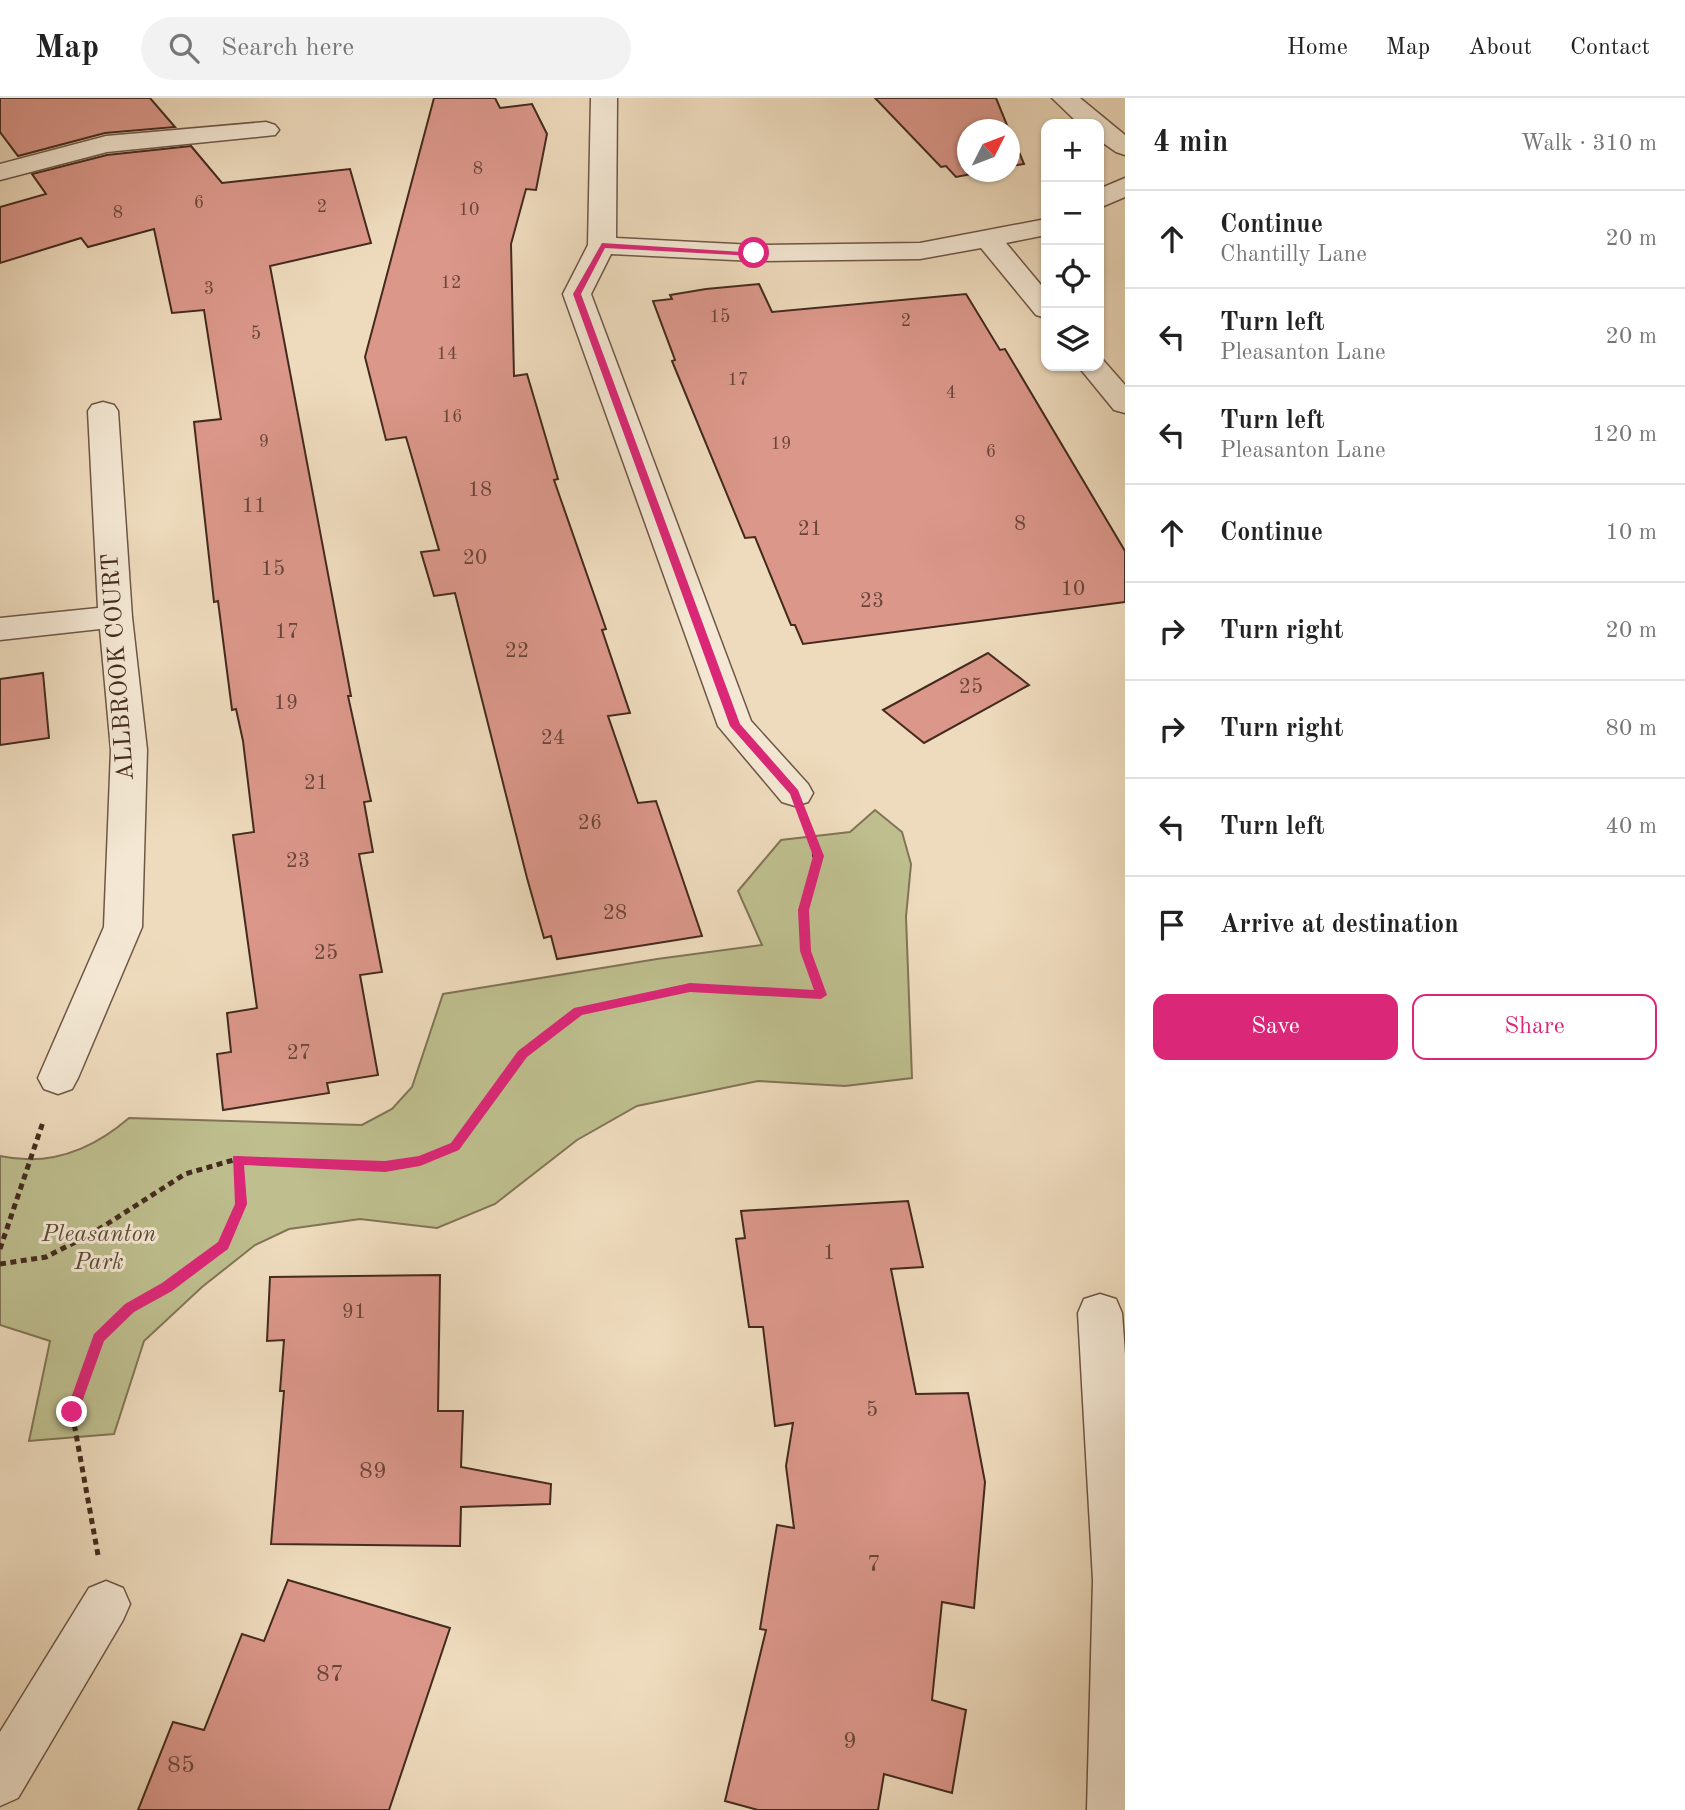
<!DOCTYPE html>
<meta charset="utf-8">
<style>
body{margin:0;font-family:"Old Standard TT",serif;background:#f2f2f2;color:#222}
.controls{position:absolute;right:21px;top:21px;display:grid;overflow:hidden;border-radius:14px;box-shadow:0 2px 5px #0004}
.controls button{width:63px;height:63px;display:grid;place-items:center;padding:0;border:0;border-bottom:2px solid #e0e0e0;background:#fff;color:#222;font:35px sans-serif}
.compass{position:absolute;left:957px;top:21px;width:63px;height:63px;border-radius:50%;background:#fff;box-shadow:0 2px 5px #0004;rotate:48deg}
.stop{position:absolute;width:21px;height:21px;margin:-16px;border:5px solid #db2777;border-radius:50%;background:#fff}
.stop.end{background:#db2777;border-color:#fff;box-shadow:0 2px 7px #0008}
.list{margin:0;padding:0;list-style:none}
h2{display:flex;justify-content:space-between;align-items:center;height:91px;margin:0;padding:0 28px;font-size:30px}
h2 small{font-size:23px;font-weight:400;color:#767676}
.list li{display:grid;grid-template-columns:46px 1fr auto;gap:21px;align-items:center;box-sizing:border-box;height:98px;padding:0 28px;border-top:2px solid #e0e0e0}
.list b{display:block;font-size:26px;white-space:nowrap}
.list p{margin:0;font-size:23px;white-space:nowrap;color:#767676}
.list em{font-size:23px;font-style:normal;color:#767676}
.actions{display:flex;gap:14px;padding:21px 28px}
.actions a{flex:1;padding:16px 0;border:2px solid #db2777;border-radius:14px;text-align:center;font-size:24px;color:#db2777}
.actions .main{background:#db2777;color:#fff}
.icon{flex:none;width:38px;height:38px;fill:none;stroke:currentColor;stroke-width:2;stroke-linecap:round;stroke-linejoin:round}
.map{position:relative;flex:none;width:1125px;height:1712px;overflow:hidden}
header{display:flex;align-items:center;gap:42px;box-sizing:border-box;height:98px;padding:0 35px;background:#fff;border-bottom:2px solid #e0e0e0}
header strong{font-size:33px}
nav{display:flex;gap:38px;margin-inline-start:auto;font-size:24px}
.search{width:490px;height:63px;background:#f2f2f2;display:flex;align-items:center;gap:18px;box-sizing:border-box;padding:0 24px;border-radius:38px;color:#767676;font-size:26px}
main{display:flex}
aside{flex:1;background:#fff}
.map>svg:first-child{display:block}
.green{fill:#bebe8e;stroke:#817456;stroke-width:2}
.building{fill:#db978a;stroke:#442a1e;stroke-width:2}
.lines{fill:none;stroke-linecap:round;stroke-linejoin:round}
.minor-casing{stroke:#6e5646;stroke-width:3}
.path-far1{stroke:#442a1e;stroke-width:4.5;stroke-dasharray:5 3.5;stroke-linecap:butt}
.path{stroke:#442a1e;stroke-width:5;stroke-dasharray:6 4.5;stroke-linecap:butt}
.minor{fill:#f4e8d4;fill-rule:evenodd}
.route{fill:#db2777}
.labels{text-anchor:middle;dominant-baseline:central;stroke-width:6;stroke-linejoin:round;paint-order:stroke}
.far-number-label{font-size:18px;fill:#6a4539}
.number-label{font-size:21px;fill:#6a4539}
.street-label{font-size:24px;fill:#442a1e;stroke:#f4e8d4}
.park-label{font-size:24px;font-style:italic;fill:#5c4834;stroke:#f4e8d4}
.near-number-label{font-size:24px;fill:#6a4539}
</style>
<header>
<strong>Map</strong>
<div class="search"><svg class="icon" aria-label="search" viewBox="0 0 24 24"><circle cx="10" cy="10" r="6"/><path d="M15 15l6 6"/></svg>Search here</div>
<nav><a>Home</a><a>Map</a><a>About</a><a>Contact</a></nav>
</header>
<main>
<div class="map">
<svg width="1125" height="1712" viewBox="0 0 1125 1712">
<rect width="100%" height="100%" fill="#eedbbd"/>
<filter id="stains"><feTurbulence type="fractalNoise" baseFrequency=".00286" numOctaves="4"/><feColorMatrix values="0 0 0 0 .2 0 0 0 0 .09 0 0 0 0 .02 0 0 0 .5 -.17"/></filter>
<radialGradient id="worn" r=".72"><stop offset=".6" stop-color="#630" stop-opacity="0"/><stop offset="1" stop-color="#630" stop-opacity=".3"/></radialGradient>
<path class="green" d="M875 712 902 734 911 766 906 819 912 980 845 988 758 983 637 1008 577 1042 495 1106 437 1130 360 1121 289 1131 255 1147 202 1189 144 1243 114 1336 29 1343 50 1243 0 1227V1058C50 1069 92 1052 129 1020L362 1027 392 1011 412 989 443 896 657 861 762 847 738 793 781 742 850 734Z"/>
<g class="building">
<path d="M0 0H150L175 29 105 35 18 58 0 34Z"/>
<path d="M434 0H495L500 10 532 6 547 36 536 92 526 91 511 146 514 278 527 276 558 381 554 382 606 531 602 532 630 615 608 618 638 705 656 703 702 838 557 861 551 838 544 840 527 780 455 495 434 498 421 454 439 452 406 339 386 342 365 259Z"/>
<path d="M875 0H996L1009 32H968V74H982L956 79 946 68 941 69Z"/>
<path d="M1010 32 1024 66 1010 68Z"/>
<path d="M191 48 222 85 350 71 371 145 270 168 351 598H348L371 703 364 704 373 754 359 756 382 874 360 877 378 977 327 985 329 995 223 1012 217 956 231 954 227 915 257 910 233 737 254 734 243 643 236 611 232 612 218 503 214 504 194 324 221 321 204 212 172 215 154 131 88 149 81 140 0 165V109L46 96 32 76 107 57Z"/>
<path d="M759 186 772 214 966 196 1000 252 1005 251 1125 453V504L803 546 795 527H791L755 439 745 440 672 263 675 262 653 203 672 201 670 197 706 191Z"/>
<path d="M988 555 1029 587 924 645 883 612Z"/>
<path d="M43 575 49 640 0 647V581Z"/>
<path d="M908 1103 923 1169 891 1171 916 1296 968 1295 985 1384 974 1510 942 1504 932 1602 966 1612 952 1695 884 1676 878 1712H758L725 1703 766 1532 760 1531 777 1427 794 1430 786 1368 793 1325 775 1328 763 1229H749L736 1141 745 1140 741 1113Z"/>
<path d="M440 1177 438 1313H463L461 1369 551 1386 550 1406 461 1409 460 1448 271 1446 284 1293H280L284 1242 267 1243 270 1179Z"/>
<path d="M288 1482 450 1530 389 1712H138L173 1624 204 1632 242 1536 264 1543Z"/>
</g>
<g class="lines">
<defs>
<g id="minor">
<path d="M591 0H617L616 140 754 147 920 145 1046 121V137L1006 145 1046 193V220L1036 217 981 150 920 161 754 163 611 156 591 196 751 623 808 686 813 695 808 704 795 708 782 704 718 628 563 196 588 147Z"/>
<path d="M1052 0H1080L1125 37V57L1116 54 1099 42V26H1079Z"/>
<path d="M266 24 275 27 279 32 275 37 107 54 0 82V66L106 38Z"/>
<path d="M1125 80V99L1099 110V91Z"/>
<path d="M1099 261 1103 262 1125 287V315L1114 312 1078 268H1099Z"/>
<path d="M103 304 114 307 118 313 132 519 147 652 142 829 78 980 72 991 58 996 44 991 38 980 104 829 111 652 100 531 0 542V520L98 510 88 313 92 307Z"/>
<path d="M1100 1196 1116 1201 1122 1215 1125 1256V1712H1087L1093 1482 1078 1215 1084 1201Z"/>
<path d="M106 1483 123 1490 130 1506 123 1522 18 1700 0 1708V1634L89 1490Z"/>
</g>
</defs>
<use href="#minor" class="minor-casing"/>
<path class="path-far1" d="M492 999 523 956 579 913 690 889 821 897C812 873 802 848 803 821 805 785 822 773 810 734"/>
<g class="path">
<path d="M0 1151 43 1024"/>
<path d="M0 1166 46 1159 93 1135 185 1076 237 1061 385 1069 420 1063 455 1049 493 997"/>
<path d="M98 1457 72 1314 99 1240 130 1210 167 1189 223 1148 241 1106 237 1061"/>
</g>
<use href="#minor" class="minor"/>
</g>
<path class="route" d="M602 145 758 155 754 158 605 150 581 196 740 626 798 692 824 758 809 812 811 853 827 897 821 901 690 894 582 917 527 959 459 1052 420 1068 385 1074 244 1067 247 1106 228 1151 172 1193 134 1214 104 1243 77 1318H68L66 1314 94 1236 125 1206 162 1185 218 1144 235 1106 233 1058 385 1063 419 1058 451 1045 518 953 574 910 690 885 814 892 800 853 798 812 813 758 790 696 730 628 573 196Z"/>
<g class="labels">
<g class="far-number-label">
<text x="478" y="71">8</text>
<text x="199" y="105">6</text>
<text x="322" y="109">2</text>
<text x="469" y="112">10</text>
<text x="118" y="115">8</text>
<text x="451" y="185">12</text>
<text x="209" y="191">3</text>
<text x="720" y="219">15</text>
<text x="906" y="223">2</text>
<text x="256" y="236">5</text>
<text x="447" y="256">14</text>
<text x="738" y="282">17</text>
<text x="951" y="295">4</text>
<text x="452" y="319">16</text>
<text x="264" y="344">9</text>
<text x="781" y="346">19</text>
<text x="991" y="354">6</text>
</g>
<g class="number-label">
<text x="480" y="392">18</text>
<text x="254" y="408">11</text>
<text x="1020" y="426">8</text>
<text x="810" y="431">21</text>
<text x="475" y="460">20</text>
<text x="273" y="471">15</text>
<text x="1073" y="491">10</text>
<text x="872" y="503">23</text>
<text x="287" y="534">17</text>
<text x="517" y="553">22</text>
<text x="971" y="589">25</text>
<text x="286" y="605">19</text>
<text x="553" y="640">24</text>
<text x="316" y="685">21</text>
<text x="590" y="725">26</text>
<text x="298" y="763">23</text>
<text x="615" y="815">28</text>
<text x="326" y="855">25</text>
<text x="299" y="955">27</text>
<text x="829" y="1155">1</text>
<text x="354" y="1214">91</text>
<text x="872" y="1312">5</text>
</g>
<g class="street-label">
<text transform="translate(119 569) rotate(-94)">ALLBROOK COURT</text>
</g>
<g class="park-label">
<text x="99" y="1137">Pleasanton<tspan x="99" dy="28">Park</tspan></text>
</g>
<g class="near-number-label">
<text x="373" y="1374">89</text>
<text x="874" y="1467">7</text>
<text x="330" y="1577">87</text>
<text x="850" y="1644">9</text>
<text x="181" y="1668">85</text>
</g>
</g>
<rect width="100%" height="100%" filter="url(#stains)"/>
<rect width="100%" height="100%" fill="url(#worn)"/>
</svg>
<div class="controls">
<button>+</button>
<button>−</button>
<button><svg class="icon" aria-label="locate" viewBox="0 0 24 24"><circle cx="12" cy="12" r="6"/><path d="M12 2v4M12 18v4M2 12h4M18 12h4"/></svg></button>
<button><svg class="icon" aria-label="layers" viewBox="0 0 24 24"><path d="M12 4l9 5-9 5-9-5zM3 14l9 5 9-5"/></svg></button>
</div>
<svg class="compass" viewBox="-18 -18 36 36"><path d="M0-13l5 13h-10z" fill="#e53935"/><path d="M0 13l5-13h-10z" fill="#767676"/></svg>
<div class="stop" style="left:754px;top:155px"></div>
<div class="stop end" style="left:72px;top:1314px"></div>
</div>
<aside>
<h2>4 min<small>Walk · 310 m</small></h2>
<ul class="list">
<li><svg class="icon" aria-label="ahead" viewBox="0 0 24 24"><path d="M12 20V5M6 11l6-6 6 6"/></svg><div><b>Continue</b><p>Chantilly Lane</p></div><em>20 m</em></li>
<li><svg class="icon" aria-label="left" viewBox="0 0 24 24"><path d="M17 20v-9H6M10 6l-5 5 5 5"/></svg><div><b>Turn left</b><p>Pleasanton Lane</p></div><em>20 m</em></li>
<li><svg class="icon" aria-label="left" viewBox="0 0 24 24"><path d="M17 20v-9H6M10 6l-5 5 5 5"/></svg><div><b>Turn left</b><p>Pleasanton Lane</p></div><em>120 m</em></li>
<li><svg class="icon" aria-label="ahead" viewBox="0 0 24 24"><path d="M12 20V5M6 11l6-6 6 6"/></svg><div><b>Continue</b></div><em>10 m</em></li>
<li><svg class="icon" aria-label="right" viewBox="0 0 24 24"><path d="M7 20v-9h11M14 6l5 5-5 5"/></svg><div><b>Turn right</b></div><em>20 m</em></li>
<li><svg class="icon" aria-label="right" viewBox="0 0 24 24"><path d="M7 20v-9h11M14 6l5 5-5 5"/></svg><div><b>Turn right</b></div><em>80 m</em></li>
<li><svg class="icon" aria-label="left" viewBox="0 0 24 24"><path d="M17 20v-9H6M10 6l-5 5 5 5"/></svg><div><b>Turn left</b></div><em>40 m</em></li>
<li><svg class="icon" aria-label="arrive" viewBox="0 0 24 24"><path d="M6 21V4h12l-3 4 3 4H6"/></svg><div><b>Arrive at destination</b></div></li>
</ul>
<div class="actions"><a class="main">Save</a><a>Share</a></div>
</aside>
</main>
